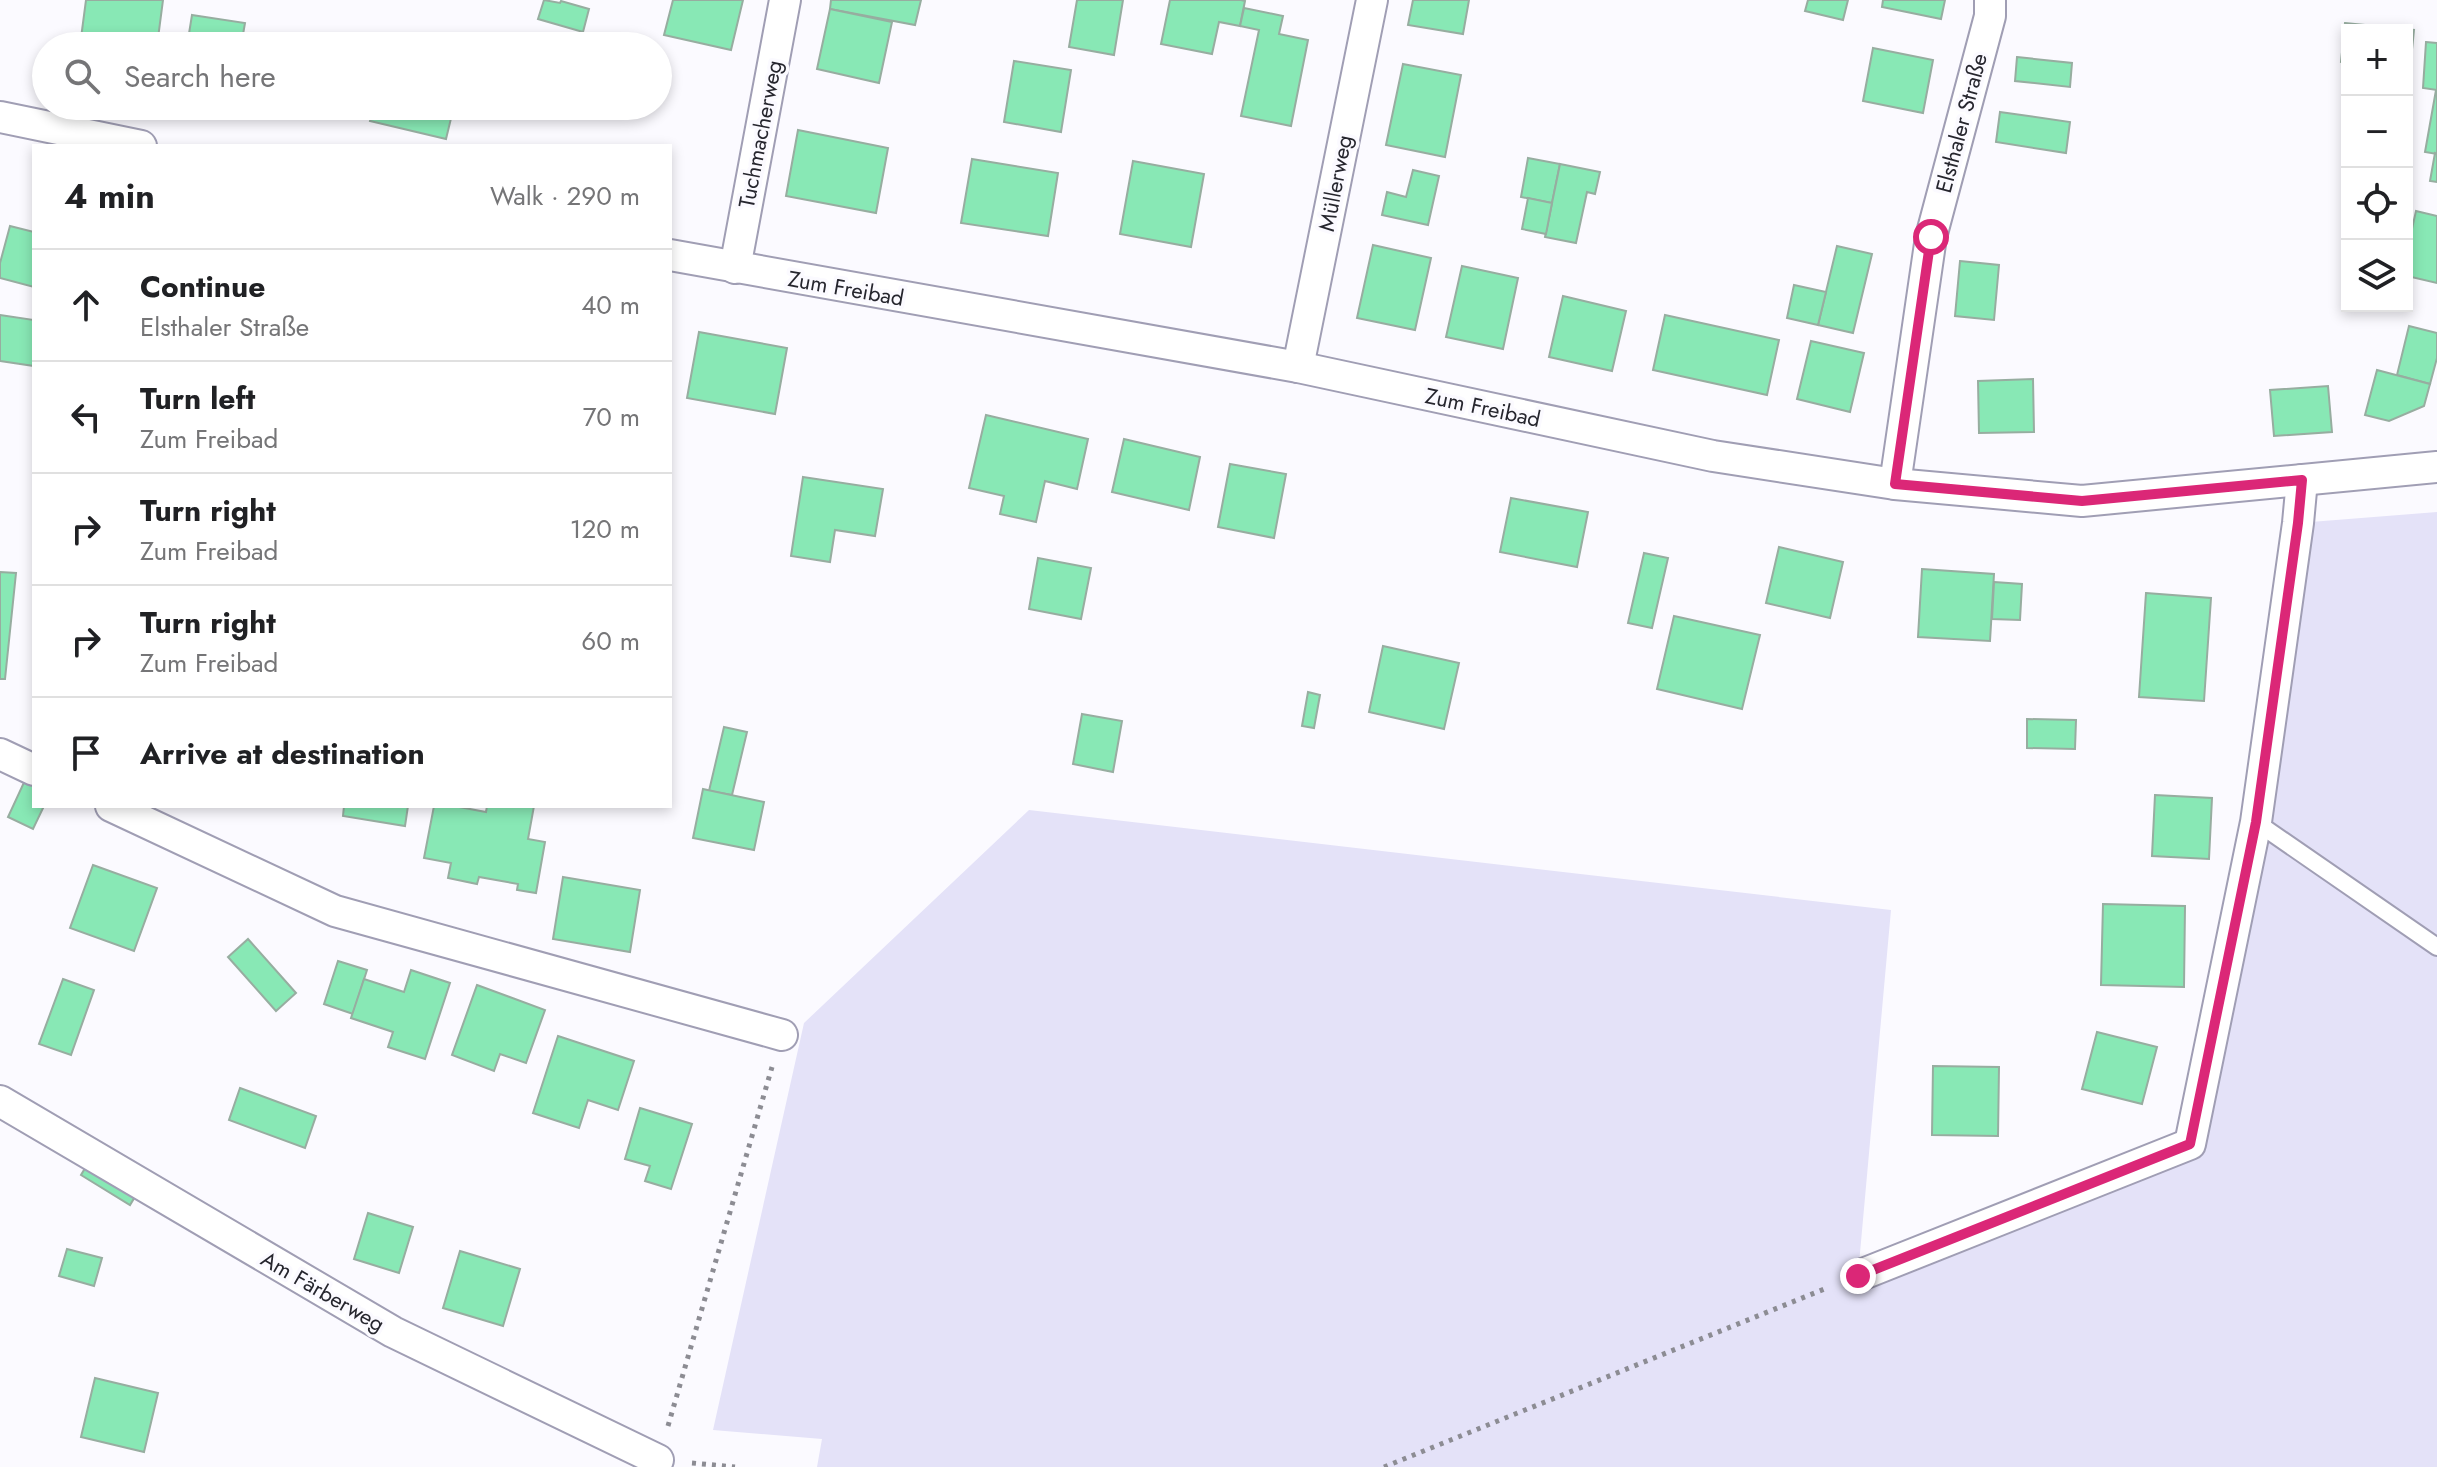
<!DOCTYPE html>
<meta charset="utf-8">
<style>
body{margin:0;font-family:Jost,sans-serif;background:#f6f6f6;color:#202124}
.controls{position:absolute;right:24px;top:24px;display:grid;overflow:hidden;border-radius:0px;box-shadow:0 4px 12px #0003}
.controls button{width:72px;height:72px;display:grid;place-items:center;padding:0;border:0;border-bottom:2px solid #e0e0e0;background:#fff;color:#202124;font:40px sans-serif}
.stop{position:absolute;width:24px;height:24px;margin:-18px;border:6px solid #db2777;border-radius:50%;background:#fff}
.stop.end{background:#db2777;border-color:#fff;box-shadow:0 2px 8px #0008}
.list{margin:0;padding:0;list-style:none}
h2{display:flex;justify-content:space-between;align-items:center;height:104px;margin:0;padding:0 32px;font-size:34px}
h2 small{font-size:26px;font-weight:400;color:#757577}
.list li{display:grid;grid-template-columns:52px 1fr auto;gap:24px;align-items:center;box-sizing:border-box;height:112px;padding:0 32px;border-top:2px solid #e0e0e0}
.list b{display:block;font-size:30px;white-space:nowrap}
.list p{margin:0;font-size:26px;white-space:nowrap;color:#757577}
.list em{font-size:26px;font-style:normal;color:#757577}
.icon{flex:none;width:44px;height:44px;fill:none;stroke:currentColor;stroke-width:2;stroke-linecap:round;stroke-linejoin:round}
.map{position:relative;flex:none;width:2437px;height:1467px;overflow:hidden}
.search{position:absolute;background:#fff;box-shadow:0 4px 12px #0003;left:32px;top:32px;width:640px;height:88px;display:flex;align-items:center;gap:20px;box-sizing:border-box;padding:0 28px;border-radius:44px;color:#757577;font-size:30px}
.panel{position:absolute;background:#fff;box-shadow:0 4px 12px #0003;left:32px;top:144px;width:640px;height:664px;border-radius:0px}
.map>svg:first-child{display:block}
.green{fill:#e4e2f8}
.building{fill:#88e8b5;stroke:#97ada0;stroke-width:2}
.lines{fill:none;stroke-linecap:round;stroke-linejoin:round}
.service-casing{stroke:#a09eb4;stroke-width:20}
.minor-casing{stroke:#a09eb4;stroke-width:34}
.path{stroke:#8c8c93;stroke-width:5;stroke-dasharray:4 6;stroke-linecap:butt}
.service{stroke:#fff;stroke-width:16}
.minor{stroke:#fff;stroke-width:30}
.route{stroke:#db2777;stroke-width:10}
.labels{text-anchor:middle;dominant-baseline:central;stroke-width:7;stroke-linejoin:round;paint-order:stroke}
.street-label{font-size:22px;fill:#26262e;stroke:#fbfaff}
</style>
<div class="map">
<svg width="2437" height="1467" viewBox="0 0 2437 1467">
<rect width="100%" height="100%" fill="#fbfaff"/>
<path class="green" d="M2437 512V1467H817L822 1439 713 1430 804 1023 1029 810 1891 910 1858 1275 2190 1144 2298 523Z"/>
<g class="building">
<path d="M86 0H163L157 46H137L81 38Z"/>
<path d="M544 0 560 3 561 1 589 9 583 32 538 19Z"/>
<path d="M673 0H743L731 50 664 35Z"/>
<path d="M831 0H921L915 25 830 9Z"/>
<path d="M1077 0H1123L1114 55 1069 47Z"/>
<path d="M1170 0H1241L1245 1 1240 26 1219 22 1212 54 1161 44Z"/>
<path d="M1413 0H1469L1463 34 1408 25Z"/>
<path d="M1808 0H1848L1843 20 1805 11Z"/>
<path d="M1883 0H1945L1941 19 1882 7Z"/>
<path d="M1244 8 1283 16 1279 34 1308 40 1291 126 1241 116 1259 30 1240 26Z"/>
<path d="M830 9 892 22 879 83 817 69Z"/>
<path d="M192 15 245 23 241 46H187Z"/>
<path d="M2345 23 2414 30 2410 69 2407 68V30H2347V63L2341 62Z"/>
<path d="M282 35 334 46H280Z"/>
<path d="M2426 42 2437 43V90L2423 88Z"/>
<path d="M1873 48 1933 60 1923 113 1863 101Z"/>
<path d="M2017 57 2072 63 2070 87 2015 81Z"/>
<path d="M1014 61 1071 70 1061 132 1004 122Z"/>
<path d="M1403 64 1461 75 1445 157 1386 145Z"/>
<path d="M2436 90H2437V154L2425 152Z"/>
<path d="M286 106H341L339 117Z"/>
<path d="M374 106H454L446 139 370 121Z"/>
<path d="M2000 112 2070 122 2066 153 1996 142Z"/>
<path d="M798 130 888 148 876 213 786 196Z"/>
<path d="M2435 153 2437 154V182L2430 181Z"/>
<path d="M1528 158 1560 164 1552 203 1521 197Z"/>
<path d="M972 159 1058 173 1048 236 961 223Z"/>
<path d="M1133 161 1204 174 1191 247 1120 234Z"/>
<path d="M1560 164 1600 172 1595 194 1587 192 1576 243 1545 237Z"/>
<path d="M1413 170 1439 176 1428 225 1382 215 1387 192 1406 197Z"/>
<path d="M1528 198 1552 203 1546 234 1522 229Z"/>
<path d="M2416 211 2437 216V283L2407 276V251Z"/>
<path d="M10 226 34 232V287L0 278V263Z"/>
<path d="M1373 245 1431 258 1415 330 1357 318Z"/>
<path d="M1837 246 1872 254 1853 333 1818 325Z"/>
<path d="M1960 261 1999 265 1994 320 1955 316Z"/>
<path d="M1462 266 1518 278 1503 349 1446 337Z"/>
<path d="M1794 285 1826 292 1818 325 1787 318Z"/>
<path d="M1563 296 1626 311 1612 371 1549 357Z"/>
<path d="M0 315 34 320V366L0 361Z"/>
<path d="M1665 315 1779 340 1767 395 1653 370Z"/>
<path d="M2409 326 2437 333V358L2430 384 2397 375Z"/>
<path d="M699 332 787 348 775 414 687 398Z"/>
<path d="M1811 341 1864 353 1850 412 1797 399Z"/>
<path d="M2377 370 2430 384 2424 406 2389 421 2365 415Z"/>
<path d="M2033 379 2034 432 1979 433 1978 381Z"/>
<path d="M2328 386 2332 432 2274 436 2270 390Z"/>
<path d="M986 415 1088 439 1077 489 1045 481 1036 522 1000 514 1004 496 969 488Z"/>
<path d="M1124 439 1200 457 1189 510 1112 492Z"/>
<path d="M1230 464 1286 474 1274 538 1218 527Z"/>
<path d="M803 477 883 489 875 536 835 530 830 562 791 556Z"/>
<path d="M1511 498 1588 512 1577 567 1500 552Z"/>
<path d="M1779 547 1843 562 1830 618 1766 603Z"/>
<path d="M1644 553 1668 558 1652 628 1628 623Z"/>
<path d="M1038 558 1091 568 1081 619 1029 609Z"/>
<path d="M1922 569 1994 574 1990 641 1918 637Z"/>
<path d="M0 572 16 573 5 679H0Z"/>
<path d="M1994 582 2022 584 2020 620 1992 619Z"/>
<path d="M2146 593 2211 598 2204 701 2139 697Z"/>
<path d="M1674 616 1760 635 1742 709 1657 689Z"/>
<path d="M1383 646 1459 663 1444 729 1369 712Z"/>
<path d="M1308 692 1320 695 1314 728 1302 726Z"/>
<path d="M1082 714 1122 721 1113 772 1073 764Z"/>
<path d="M2027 719 2076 720 2075 749 2027 748Z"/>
<path d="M724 727 747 732 732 795 709 791Z"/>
<path d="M26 778 34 782V806H44L33 829 8 817Z"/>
<path d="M703 789 764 802 754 850 693 838Z"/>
<path d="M2155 795 2212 798 2209 859 2152 856Z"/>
<path d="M344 806H408L405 826 343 816Z"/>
<path d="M434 806H454L486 812 487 806H534L528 839 545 842 536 893 517 890 518 884 479 877 477 884 448 878 451 863 424 858Z"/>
<path d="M93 865 157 888 134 951 70 928Z"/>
<path d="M563 877 640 890 630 952 553 939Z"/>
<path d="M2103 904 2185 906 2184 987 2101 985Z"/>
<path d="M248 939 296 993 276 1011 228 957Z"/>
<path d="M338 961 367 970 353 1014 324 1004Z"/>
<path d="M411 970 450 983 425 1059 388 1047 393 1032 351 1018 364 979 404 992Z"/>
<path d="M63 979 94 990 71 1055 39 1044Z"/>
<path d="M477 985 545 1010 526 1063 500 1054 494 1071 452 1055Z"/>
<path d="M2097 1032 2157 1047 2142 1104 2082 1089Z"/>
<path d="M558 1036 634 1061 618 1110 588 1100 579 1128 533 1113Z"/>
<path d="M1933 1066 1999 1067 1998 1136 1932 1135Z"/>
<path d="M240 1088 316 1116 305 1148 229 1120Z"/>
<path d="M640 1108 692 1124 671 1189 645 1181 650 1166 625 1159Z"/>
<path d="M93 1155 142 1185 130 1205 81 1175Z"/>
<path d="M368 1213 413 1227 399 1273 354 1259Z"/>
<path d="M67 1249 102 1258 94 1286 59 1276Z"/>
<path d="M460 1251 520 1269 503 1326 443 1308Z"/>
<path d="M95 1378 158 1393 144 1452 81 1437Z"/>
</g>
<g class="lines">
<defs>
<path id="service" d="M2256 822 2437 947"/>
<g id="minor">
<path d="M0 117 141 146"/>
<path d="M670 255 1298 367 1713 456 1895 484 2082 501 2437 467"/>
<path d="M735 268 785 0"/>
<path d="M1298 367 1372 0"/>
<path d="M1895 484 1931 237 1990 16V0"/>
<path d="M0 754 34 770"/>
<path d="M111 806 335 911 782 1035"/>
<path d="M0 1101 393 1332 658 1460"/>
<path d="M1858 1276 2190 1144 2256 822 2298 523 2302 480"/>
</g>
</defs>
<use href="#service" class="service-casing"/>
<use href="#minor" class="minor-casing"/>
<g class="path">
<path d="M668 1426 772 1067"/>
<path d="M692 1463 735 1467"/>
<path d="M1384 1467 1827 1288"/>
</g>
<use href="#service" class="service"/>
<use href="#minor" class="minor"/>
</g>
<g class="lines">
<path class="route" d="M1858 1276 2190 1144 2256 822 2298 523 2302 480 2082 501 1895 484 1931 237"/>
</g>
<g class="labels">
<g class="street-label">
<text transform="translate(1961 123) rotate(-75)">Elsthaler Straße</text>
<text transform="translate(760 134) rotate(-79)">Tuchmacherweg</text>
<text transform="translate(1335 183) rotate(-79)">Müllerweg</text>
<text transform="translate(846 288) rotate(10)">Zum Freibad</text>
<text transform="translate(1483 407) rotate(12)">Zum Freibad</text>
<text transform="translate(323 1291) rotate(30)">Am Färberweg</text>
</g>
</g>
</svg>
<div class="controls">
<button>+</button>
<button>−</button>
<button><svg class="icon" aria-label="locate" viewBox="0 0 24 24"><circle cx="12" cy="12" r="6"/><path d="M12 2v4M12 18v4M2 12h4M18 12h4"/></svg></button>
<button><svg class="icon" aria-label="layers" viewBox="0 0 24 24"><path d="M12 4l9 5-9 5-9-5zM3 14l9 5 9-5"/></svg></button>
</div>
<div class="stop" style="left:1931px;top:237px"></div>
<div class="stop end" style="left:1858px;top:1276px"></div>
<div class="search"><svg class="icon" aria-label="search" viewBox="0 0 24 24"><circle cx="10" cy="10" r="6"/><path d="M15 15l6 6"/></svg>Search here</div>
<section class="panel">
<h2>4 min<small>Walk · 290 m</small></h2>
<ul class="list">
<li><svg class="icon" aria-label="ahead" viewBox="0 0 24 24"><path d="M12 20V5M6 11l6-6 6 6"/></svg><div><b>Continue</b><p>Elsthaler Straße</p></div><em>40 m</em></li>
<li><svg class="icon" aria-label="left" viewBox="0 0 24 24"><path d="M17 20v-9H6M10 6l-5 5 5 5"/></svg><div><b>Turn left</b><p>Zum Freibad</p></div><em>70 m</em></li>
<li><svg class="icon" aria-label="right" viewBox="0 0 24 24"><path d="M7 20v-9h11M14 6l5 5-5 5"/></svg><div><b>Turn right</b><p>Zum Freibad</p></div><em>120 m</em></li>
<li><svg class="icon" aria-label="right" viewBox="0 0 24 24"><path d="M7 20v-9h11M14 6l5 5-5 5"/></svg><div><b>Turn right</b><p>Zum Freibad</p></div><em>60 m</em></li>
<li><svg class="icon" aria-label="arrive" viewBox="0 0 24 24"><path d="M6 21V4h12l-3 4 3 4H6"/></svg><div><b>Arrive at destination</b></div></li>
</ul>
</section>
</div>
